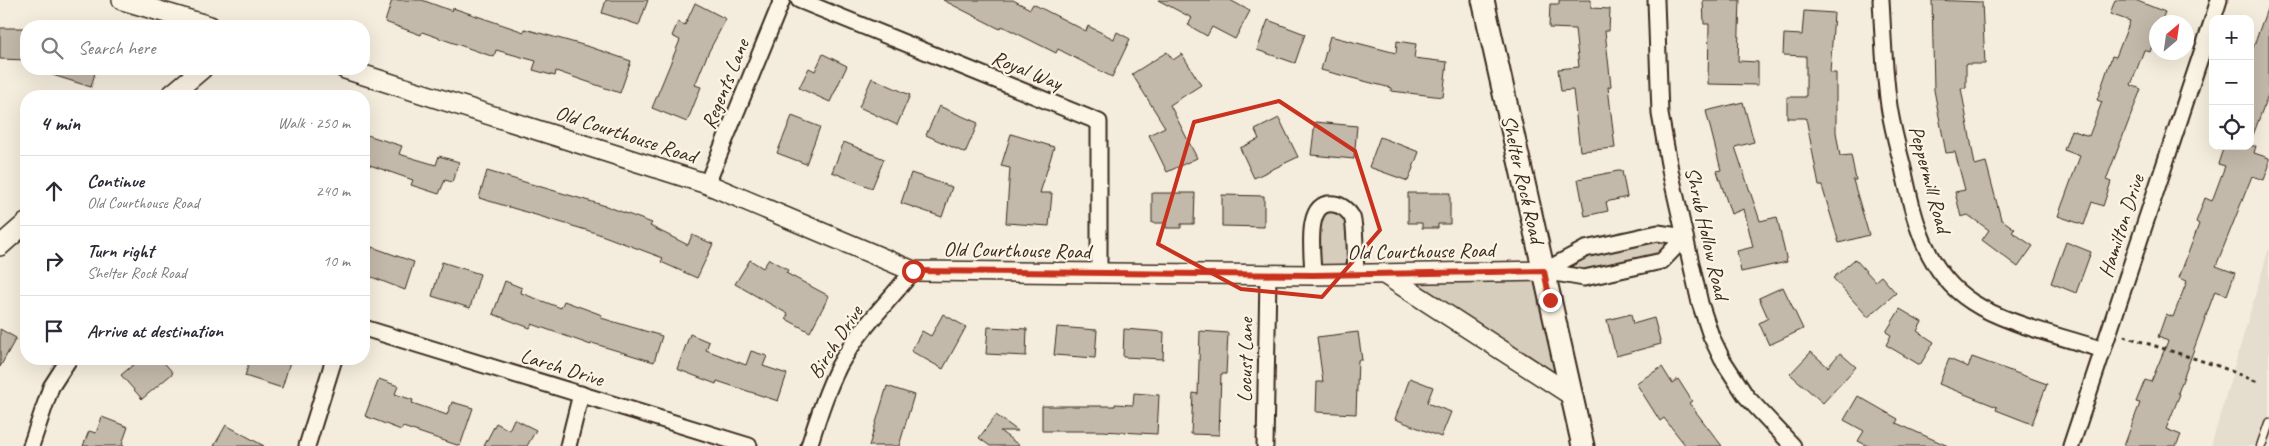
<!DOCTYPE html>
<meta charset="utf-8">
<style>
body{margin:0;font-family:Caveat,sans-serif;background:#f7f7f7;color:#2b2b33}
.controls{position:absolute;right:15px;top:15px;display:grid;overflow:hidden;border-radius:10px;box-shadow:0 5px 20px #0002}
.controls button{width:45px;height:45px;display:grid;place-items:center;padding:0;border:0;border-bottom:1px solid #e1e1e2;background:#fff;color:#2b2b33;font:25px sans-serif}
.compass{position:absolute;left:2149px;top:15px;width:45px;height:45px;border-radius:50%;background:#fff;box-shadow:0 5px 20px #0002;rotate:29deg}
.stop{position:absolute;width:15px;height:15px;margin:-11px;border:4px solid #c8321e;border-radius:50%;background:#fff}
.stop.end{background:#c8321e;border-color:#fff;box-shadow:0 1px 5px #0008}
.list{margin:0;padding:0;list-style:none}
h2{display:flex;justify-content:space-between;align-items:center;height:65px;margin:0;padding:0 20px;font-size:21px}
h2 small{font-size:16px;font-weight:400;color:#7c7c81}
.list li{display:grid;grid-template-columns:32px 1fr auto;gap:15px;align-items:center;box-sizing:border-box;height:70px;padding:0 20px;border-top:1px solid #e1e1e2}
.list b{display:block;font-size:19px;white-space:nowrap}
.list p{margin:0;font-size:16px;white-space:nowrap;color:#7c7c81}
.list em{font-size:16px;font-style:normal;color:#7c7c81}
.icon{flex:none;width:28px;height:28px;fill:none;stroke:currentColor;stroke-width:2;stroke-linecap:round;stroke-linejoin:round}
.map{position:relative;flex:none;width:2269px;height:446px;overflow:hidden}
.search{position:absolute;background:#fff;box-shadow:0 5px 20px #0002;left:20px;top:20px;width:350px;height:55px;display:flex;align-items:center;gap:12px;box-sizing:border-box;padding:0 18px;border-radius:20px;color:#7c7c81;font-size:19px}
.panel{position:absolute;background:#fff;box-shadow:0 5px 20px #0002;left:20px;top:90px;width:350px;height:275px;border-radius:20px}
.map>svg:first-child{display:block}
.built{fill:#e5ddce}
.green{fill:#d6cdbd;stroke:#887c6e}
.building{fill:#c3b9aa;stroke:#3b2a1e}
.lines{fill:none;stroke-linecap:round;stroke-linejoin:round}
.service-casing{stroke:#3b2a1e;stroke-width:11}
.minor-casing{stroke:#3b2a1e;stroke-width:19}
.tertiary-casing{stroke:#3b2a1e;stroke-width:22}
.secondary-casing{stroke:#3b2a1e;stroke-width:25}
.path{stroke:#3b2a1e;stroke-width:3;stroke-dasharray:4 4;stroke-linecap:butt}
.service{stroke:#fcf5e5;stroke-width:8}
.minor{stroke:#fcf5e5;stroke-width:15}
.tertiary{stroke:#fcf5e5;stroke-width:19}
.secondary{stroke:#fcf5e5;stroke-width:21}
.route{stroke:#c8321e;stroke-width:6}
.marked{fill:none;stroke:#c8321e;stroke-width:4;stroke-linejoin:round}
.labels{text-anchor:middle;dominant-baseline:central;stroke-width:4.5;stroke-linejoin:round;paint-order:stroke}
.street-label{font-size:21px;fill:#3b2a1e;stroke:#fcf5e5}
</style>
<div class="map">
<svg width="2269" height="446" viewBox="0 0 2269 446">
<rect width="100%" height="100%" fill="#f4eddd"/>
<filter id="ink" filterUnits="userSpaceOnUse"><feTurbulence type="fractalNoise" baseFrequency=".02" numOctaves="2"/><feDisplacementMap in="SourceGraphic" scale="10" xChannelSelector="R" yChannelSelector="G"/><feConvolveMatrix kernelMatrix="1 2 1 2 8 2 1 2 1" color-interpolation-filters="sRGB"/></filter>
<g filter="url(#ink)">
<path class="built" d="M2269 248V446H2211Z"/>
<g class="green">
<path d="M1343 208 1356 275H1313L1315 214Z"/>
<path d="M1685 237 1662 261 1584 278 1544 271 1571 395 1385 274 1544 271 1585 249Z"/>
</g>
<g class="building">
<path d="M392 0H422L452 11 453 8 524 32 525 29 590 47 631 61 620 93 556 71 555 76 533 70 536 61 496 50 494 57 422 32 421 35 385 22Z"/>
<path d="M606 0H648L639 25 602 13Z"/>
<path d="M943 0H1013L1030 9 1033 4 1086 31 1088 26 1114 39 1117 32 1130 39 1112 77 1058 49 1056 53 1002 26 1000 29Z"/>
<path d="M1158 0H1230L1250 11 1235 39 1212 27 1207 36 1188 25 1192 18Z"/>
<path d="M1559 0H1591V8L1610 9 1609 31H1605L1611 86 1608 87 1615 148 1580 151 1573 90 1561 91 1558 69 1579 67 1575 29 1549 28 1550 4H1559Z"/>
<path d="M1703 0H1740L1738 61 1758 62V85L1708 84 1709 24H1704Z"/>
<path d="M1932 0 1982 2 1985 64H1966V88H1961L1975 165 1986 162 2001 219 2015 229 2012 232 2033 246 2018 267 1982 240 1989 230 1968 215 1961 217 1955 192 1965 190 1955 152 1946 153 1934 90Z"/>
<path d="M2115 0H2135L2165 12 2161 22H2156V34L2150 52 2144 50 2131 85 2141 89 2106 180 2111 182 2103 206 2092 202 2084 225 2058 216 2080 156 2064 150 2071 130 2089 136 2102 102 2097 100 2112 56 2116 57 2130 21 2110 14Z"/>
<path d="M695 3 726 19 708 53 695 85 701 87 687 122 652 108 680 40 672 36 678 22 685 25Z"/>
<path d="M2267 9H2269V92L2252 138 2250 56Z"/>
<path d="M1804 11 1834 13 1830 73H1836V132L1840 156 1851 155 1856 180H1853L1869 235 1839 243 1822 186H1819L1806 118H1787V97H1806V56L1783 55 1784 34 1802 35Z"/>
<path d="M1268 20 1305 34 1295 63 1257 50Z"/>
<path d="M0 28H26V60L0 59Z"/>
<path d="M1330 36 1396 53 1397 41 1416 44 1414 58 1447 62 1443 97 1391 91V88L1321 70Z"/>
<path d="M1167 52 1173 60 1182 54 1201 85 1170 105 1197 158 1167 172 1149 135 1165 127 1132 74Z"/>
<path d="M823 54 847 66 830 102 799 88 809 68 815 71Z"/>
<path d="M44 69H96L91 87 43 72Z"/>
<path d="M872 78 910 95 897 125 859 107Z"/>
<path d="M1743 102 1754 142 1735 147 1760 221 1777 217 1787 262 1741 272 1737 251 1753 247 1744 209 1731 214 1717 171 1721 170 1706 111Z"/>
<path d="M939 106 978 123 965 153 926 135Z"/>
<path d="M792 116 820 127 806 164 777 153Z"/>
<path d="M1279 118 1298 157 1254 178 1240 148 1259 139 1255 130Z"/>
<path d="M1315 122 1357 126 1354 159 1311 155Z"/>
<path d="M364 134 402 146 399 154 436 165 439 156 459 162 452 182 445 180 439 194 411 185 413 180 364 163Z"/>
<path d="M1011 134 1054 147 1040 193H1052L1049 226 1006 223 1010 168 1001 166Z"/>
<path d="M1380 137 1419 152 1408 181 1369 167Z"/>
<path d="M844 142 884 159 872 188 832 172Z"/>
<path d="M2224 146H2256L2254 153 2269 158V166L2264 180 2252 176 2216 266 2235 273 2227 295 2215 291 2178 393 2180 394 2166 429 2181 435 2176 446H2124L2140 403 2136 402 2145 380 2151 382 2168 341 2158 337 2166 314 2173 317 2187 281 2179 278 2199 224 2196 222 2205 198 2212 201 2225 166 2218 164Z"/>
<path d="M487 171 606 206 652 223 650 226 688 245 692 235 713 244 697 278 661 262 663 258 596 233 479 198Z"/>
<path d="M1618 171H1622L1627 197 1606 202 1608 211 1585 216 1578 179Z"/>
<path d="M911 173 952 187 942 217 901 203Z"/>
<path d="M1152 193H1195L1194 224H1181V228H1166V223H1152Z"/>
<path d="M1408 193H1450V224H1438V228H1422V223H1408Z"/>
<path d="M1222 195 1264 196V227L1222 226Z"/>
<path d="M2066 242 2091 252 2076 293 2051 283Z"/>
<path d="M372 247 414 262 405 290 364 274Z"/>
<path d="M769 259 788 270 786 273 829 296 810 332 786 319 788 314 735 284 750 260 763 268Z"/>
<path d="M1855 259 1875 281 1881 276 1896 293 1868 317 1833 278Z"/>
<path d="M442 262 480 274 470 308 432 296Z"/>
<path d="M505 281 522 288 521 293 561 308 564 301 602 315 601 318 662 336 654 362 592 343 591 345 532 324 530 328 493 314Z"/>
<path d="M1783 287 1803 329 1769 345 1759 323 1768 318 1759 298Z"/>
<path d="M1900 309 1922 322 1917 331 1934 342 1920 365 1886 345 1891 335 1886 332Z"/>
<path d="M943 314 966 327 943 369 911 351 922 331 931 336Z"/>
<path d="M1631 314 1633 324 1654 318 1661 344 1616 356 1607 320Z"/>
<path d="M988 327 1027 329 1026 356 986 354Z"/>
<path d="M1057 327 1097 330 1095 358 1054 355Z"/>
<path d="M0 329 16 338 0 367Z"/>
<path d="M1124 329 1164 332 1163 359 1123 357Z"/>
<path d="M1200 331 1228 333 1226 374H1221L1219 435 1191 434 1193 393 1198 394Z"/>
<path d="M1358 332 1362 360H1358L1356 414 1316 412 1317 382H1323L1317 337Z"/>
<path d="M690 334 709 342 706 350 746 365 751 351 767 356 763 366 787 374 778 401 717 381 716 384 677 369Z"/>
<path d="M1811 352 1828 367 1840 353 1856 367 1823 403 1790 374Z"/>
<path d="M1972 357 2047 384 2032 424 1996 410 1997 407 1939 384 1949 359 1968 367Z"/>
<path d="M140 359H161L173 373 142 399 121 375Z"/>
<path d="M250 359H279L290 362 282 388 245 376Z"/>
<path d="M1662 367 1672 383 1678 379 1692 401 1689 403 1722 446H1686L1664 418 1660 421 1636 383Z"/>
<path d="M1410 378 1433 387 1427 403 1451 412 1441 437 1395 419Z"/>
<path d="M379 379 398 386 395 394 413 400 412 403 447 415 452 402 473 408 460 446 403 427 401 430 365 416Z"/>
<path d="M887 386 914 395 899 446H869Z"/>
<path d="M1134 393 1159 395 1157 434 1102 431H1042V406H1115V404L1133 405Z"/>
<path d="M1858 396 1898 419 1896 423 1948 446H1868L1858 441 1864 431 1844 420Z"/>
<path d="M996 415 1018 431H1000L1020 446H990L979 438Z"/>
<path d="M102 417 128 427 122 444 125 446H83L89 431 96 433Z"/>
<path d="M514 419 536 430 527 446H484L496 423 509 430Z"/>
<path d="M226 425 264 446H214Z"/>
</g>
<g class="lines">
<defs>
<path id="service" d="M2261 446 2269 423"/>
<g id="minor">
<path d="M799 0 1099 122V274"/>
<path d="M1656 0 1660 114 1671 175 1700 303 1711 336 1722 359 1746 396 1793 446"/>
<path d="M1881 0C1883 35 1884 71 1889 106 1892 127 1898 148 1903 168 1914 219 1925 272 1972 302 2005 324 2065 337 2103 350"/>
<path d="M2213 19 2219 0"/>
<path d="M707 184 782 0"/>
<path d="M1658 233 1685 237 1662 261 1584 278 1544 271 1585 249Z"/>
<path d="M1313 275C1313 257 1303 199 1334 204 1341 205 1348 210 1352 217 1356 227 1355 262 1356 275"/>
<path d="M364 328 749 446"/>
<path d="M31 446 51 387 69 359"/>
<path d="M307 446 334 359"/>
<path d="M568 446 581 394"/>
<path d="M809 446C818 418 826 392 839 366 858 331 888 302 913 271"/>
<path d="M1265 446 1268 275"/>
<path d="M2071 446 2213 19"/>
</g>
<g id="tertiary">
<path d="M122 0 210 26"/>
<path d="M345 69 707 184 913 271 1313 275 1544 271"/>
<path d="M170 96 202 69"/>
<path d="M0 246 26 223"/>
<path d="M1384 274 1571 395"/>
</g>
<path id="secondary" d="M1483 0 1583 446"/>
</defs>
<use href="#service" class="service-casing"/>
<use href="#minor" class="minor-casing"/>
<use href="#tertiary" class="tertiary-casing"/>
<use href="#secondary" class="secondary-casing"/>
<path class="path" d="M2124 336 2221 367 2260 383"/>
<use href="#service" class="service"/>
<use href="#minor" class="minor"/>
<use href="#tertiary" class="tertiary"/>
<use href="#secondary" class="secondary"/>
</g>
</g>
<g class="lines" filter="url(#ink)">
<path class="route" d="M913 271 1313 275 1544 271 1550 300"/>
</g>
<path class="marked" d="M1279 101 1355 151 1380 230 1322 297 1241 289 1158 244 1194 122Z"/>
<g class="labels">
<g class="street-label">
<text transform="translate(1027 70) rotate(22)">Royal Way</text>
<text transform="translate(725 84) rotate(-68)">Regents Lane</text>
<text transform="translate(626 134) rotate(18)">Old Courthouse Road</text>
<text transform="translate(1523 179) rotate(77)">Shelter Rock Road</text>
<text transform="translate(1930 179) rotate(75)">Peppermill Road</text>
<text transform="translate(2121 226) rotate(-72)">Hamilton Drive</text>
<text transform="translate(1707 233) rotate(77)">Shrub Hollow Road</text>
<text transform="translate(1017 250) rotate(1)">Old Courthouse Road</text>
<text transform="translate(1421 251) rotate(-1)">Old Courthouse Road</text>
<text transform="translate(835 342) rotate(-57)">Birch Drive</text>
<text transform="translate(1245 360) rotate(-89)">Locust Lane</text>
<text transform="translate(562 367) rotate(17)">Larch Drive</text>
</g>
</g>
</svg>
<div class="controls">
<button>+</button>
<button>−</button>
<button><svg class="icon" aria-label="locate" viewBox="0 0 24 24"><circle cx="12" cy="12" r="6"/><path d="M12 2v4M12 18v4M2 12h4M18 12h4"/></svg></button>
</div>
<svg class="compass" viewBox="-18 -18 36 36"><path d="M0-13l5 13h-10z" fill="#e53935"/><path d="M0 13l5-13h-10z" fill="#7c7c81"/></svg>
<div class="stop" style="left:913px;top:271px"></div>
<div class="stop end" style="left:1550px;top:300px"></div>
<div class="search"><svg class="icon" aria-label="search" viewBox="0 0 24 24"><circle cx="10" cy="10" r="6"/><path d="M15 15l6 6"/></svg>Search here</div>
<section class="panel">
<h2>4 min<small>Walk · 250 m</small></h2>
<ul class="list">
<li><svg class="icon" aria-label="ahead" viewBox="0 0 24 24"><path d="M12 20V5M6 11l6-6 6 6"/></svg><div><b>Continue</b><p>Old Courthouse Road</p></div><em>240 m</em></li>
<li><svg class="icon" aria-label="right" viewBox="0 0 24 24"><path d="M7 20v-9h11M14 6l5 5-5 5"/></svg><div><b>Turn right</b><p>Shelter Rock Road</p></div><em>10 m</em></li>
<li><svg class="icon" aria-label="arrive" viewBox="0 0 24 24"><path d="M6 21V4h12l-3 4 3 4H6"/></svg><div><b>Arrive at destination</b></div></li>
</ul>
</section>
</div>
